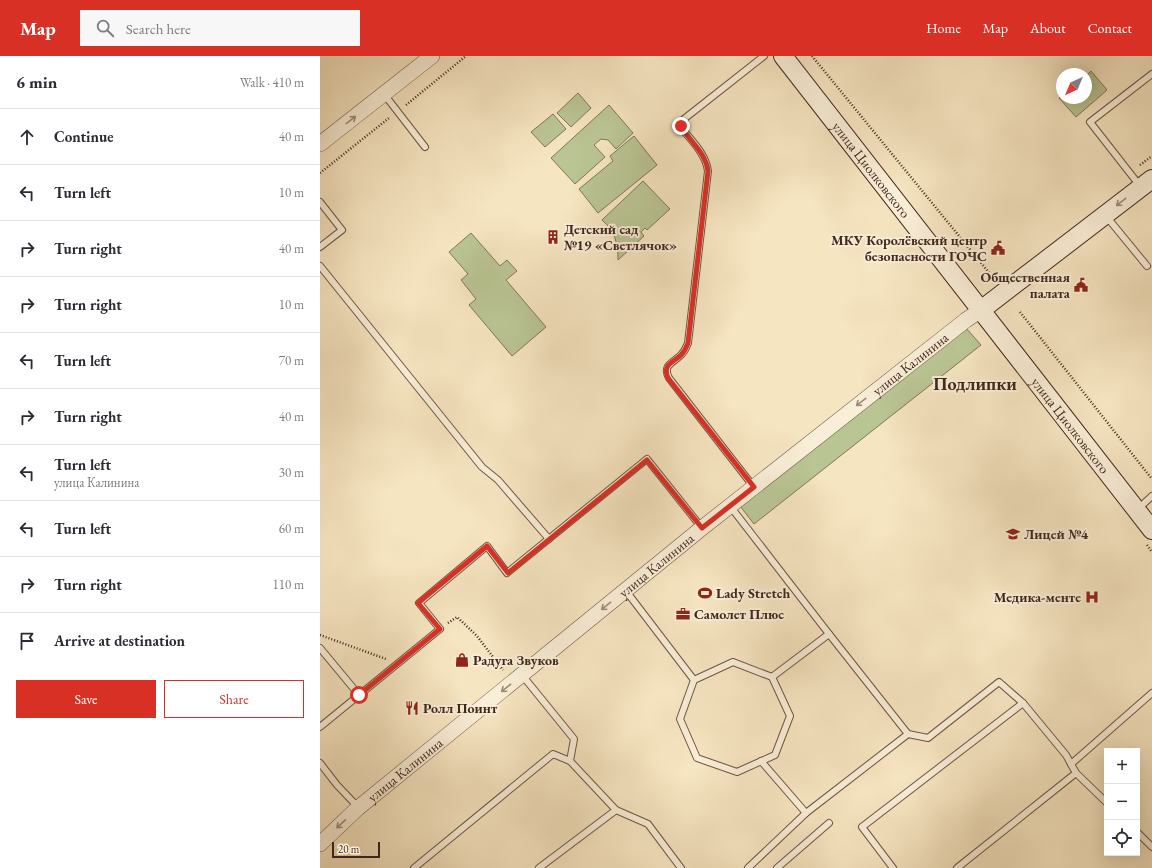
<!DOCTYPE html>
<meta charset="utf-8">
<style>
body{margin:0;font-family:"EB Garamond",serif;background:#f7f7f7;color:#2b2b33}
.controls{position:absolute;right:12px;bottom:12px;display:grid;overflow:hidden;border-radius:0px;box-shadow:0 4px 16px #0002}
.controls button{width:36px;height:36px;display:grid;place-items:center;padding:0;border:0;border-bottom:1px solid #e1e1e2;background:#fff;color:#2b2b33;font:20px sans-serif}
.compass{position:absolute;left:736px;top:12px;width:36px;height:36px;border-radius:50%;background:#fff;box-shadow:0 4px 16px #0002;rotate:224deg}
.scale{position:absolute;left:12px;bottom:10px;width:48px;box-sizing:border-box;padding-left:4px;border:2px solid #41271c;border-top:0;font-size:11px;line-height:14px;white-space:nowrap;color:#41271c;-webkit-text-stroke:3px #f9eed7;paint-order:stroke}
.stop{position:absolute;width:12px;height:12px;margin:-9px;border:3px solid #d93025;border-radius:50%;background:#fff}
.stop.end{background:#d93025;border-color:#fff;box-shadow:0 1px 4px #0008}
.list{margin:0;padding:0;list-style:none}
h2{display:flex;justify-content:space-between;align-items:center;height:52px;margin:0;padding:0 16px;font-size:17px}
h2 small{font-size:13px;font-weight:400;color:#7c7c81}
.list li{display:grid;grid-template-columns:26px 1fr auto;gap:12px;align-items:center;box-sizing:border-box;height:56px;padding:0 16px;border-top:1px solid #e1e1e2}
.list b{display:block;font-size:15px;white-space:nowrap}
.list p{margin:0;font-size:13px;white-space:nowrap;color:#7c7c81}
.list em{font-size:13px;font-style:normal;color:#7c7c81}
.actions{display:flex;gap:8px;padding:12px 16px}
.actions a{flex:1;padding:9px 0;border:1px solid #d93025;border-radius:0px;text-align:center;font-size:14px;color:#d93025}
.actions .main{background:#d93025;color:#fff}
.icon{flex:none;width:22px;height:22px;fill:none;stroke:currentColor;stroke-width:2;stroke-linecap:round;stroke-linejoin:round}
.map{position:relative;flex:none;width:832px;height:812px;overflow:hidden}
header{display:flex;align-items:center;gap:24px;box-sizing:border-box;height:56px;padding:0 20px;background:#d93025;color:#fff}
header strong{font-size:19px}
nav{display:flex;gap:22px;margin-inline-start:auto;font-size:14px}
.search{width:280px;height:36px;background:#f7f7f7;display:flex;align-items:center;gap:10px;box-sizing:border-box;padding:0 14px;border-radius:0px;color:#7c7c81;font-size:15px}
main{display:flex}
aside{flex:1;background:#fff}
.map>svg:first-child{display:block}
.green{fill:#bac594;stroke:#7e7658}
.lines{fill:none;stroke-linecap:round;stroke-linejoin:round}
.service-casing{stroke:#6e5645;stroke-width:8}
.tertiary-casing{stroke:#6e5645;stroke-width:16}
.secondary-casing{stroke:#41271c;stroke-width:20}
.path{stroke:#41271c;stroke-width:2.5;stroke-dasharray:1 2;stroke-linecap:butt}
.service{stroke:#f9eed7;stroke-width:6}
.tertiary{stroke:#f9eed7;stroke-width:15}
.secondary{stroke:#f9eed7;stroke-width:18}
.oneway{stroke:#9d8a7a}
.route{stroke:#d93025;stroke-width:5}
.labels{text-anchor:middle;dominant-baseline:central;stroke-width:4;stroke-linejoin:round;paint-order:stroke}
.street-label{font-size:14px;fill:#41271c;stroke:#f9eed7}
.poi-label{font-size:14px;font-weight:bold;fill:#41271c;stroke:#f9eed7;text-anchor:start}
.district-label{font-size:18px;font-weight:bold;fill:#41271c;stroke:#f9eed7}
</style>
<header>
<strong>Map</strong>
<div class="search"><svg class="icon" aria-label="search" viewBox="0 0 24 24"><circle cx="10" cy="10" r="6"/><path d="M15 15l6 6"/></svg>Search here</div>
<nav><a>Home</a><a>Map</a><a>About</a><a>Contact</a></nav>
</header>
<main>
<aside>
<h2>6 min<small>Walk · 410 m</small></h2>
<ul class="list">
<li><svg class="icon" aria-label="ahead" viewBox="0 0 24 24"><path d="M12 20V5M6 11l6-6 6 6"/></svg><div><b>Continue</b></div><em>40 m</em></li>
<li><svg class="icon" aria-label="left" viewBox="0 0 24 24"><path d="M17 20v-9H6M10 6l-5 5 5 5"/></svg><div><b>Turn left</b></div><em>10 m</em></li>
<li><svg class="icon" aria-label="right" viewBox="0 0 24 24"><path d="M7 20v-9h11M14 6l5 5-5 5"/></svg><div><b>Turn right</b></div><em>40 m</em></li>
<li><svg class="icon" aria-label="right" viewBox="0 0 24 24"><path d="M7 20v-9h11M14 6l5 5-5 5"/></svg><div><b>Turn right</b></div><em>10 m</em></li>
<li><svg class="icon" aria-label="left" viewBox="0 0 24 24"><path d="M17 20v-9H6M10 6l-5 5 5 5"/></svg><div><b>Turn left</b></div><em>70 m</em></li>
<li><svg class="icon" aria-label="right" viewBox="0 0 24 24"><path d="M7 20v-9h11M14 6l5 5-5 5"/></svg><div><b>Turn right</b></div><em>40 m</em></li>
<li><svg class="icon" aria-label="left" viewBox="0 0 24 24"><path d="M17 20v-9H6M10 6l-5 5 5 5"/></svg><div><b>Turn left</b><p>улица Калинина</p></div><em>30 m</em></li>
<li><svg class="icon" aria-label="left" viewBox="0 0 24 24"><path d="M17 20v-9H6M10 6l-5 5 5 5"/></svg><div><b>Turn left</b></div><em>60 m</em></li>
<li><svg class="icon" aria-label="right" viewBox="0 0 24 24"><path d="M7 20v-9h11M14 6l5 5-5 5"/></svg><div><b>Turn right</b></div><em>110 m</em></li>
<li><svg class="icon" aria-label="arrive" viewBox="0 0 24 24"><path d="M6 21V4h12l-3 4 3 4H6"/></svg><div><b>Arrive at destination</b></div></li>
</ul>
<div class="actions"><a class="main">Save</a><a>Share</a></div>
</aside>
<div class="map">
<svg width="832" height="812" viewBox="0 0 832 812">
<rect width="100%" height="100%" fill="#f6e5c1"/>
<filter id="stains"><feTurbulence type="fractalNoise" baseFrequency=".005" numOctaves="4"/><feColorMatrix values="0 0 0 0 .2 0 0 0 0 .09 0 0 0 0 .02 0 0 0 .5 -.17"/></filter>
<radialGradient id="worn" r=".72"><stop offset=".6" stop-color="#630" stop-opacity="0"/><stop offset="1" stop-color="#630" stop-opacity=".3"/></radialGradient>
<g class="green">
<path d="M771 15 787 34 756 61 739 42 742 40V42H766V20Z"/>
<path d="M258 37 271 52 251 71 237 57Z"/>
<path d="M289 49 313 77 296 93 288 84 281 83 274 89 285 101 255 128 231 102Z"/>
<path d="M233 58 246 73 225 91 211 76Z"/>
<path d="M314 80 337 109 278 157 259 133 293 105 290 100Z"/>
<path d="M323 125 350 153 327 174 325 172 321 176 324 180 298 204C298 187 295 175 282 164Z"/>
<path d="M151 177 180 210 187 204 197 215 186 224 226 271 192 300 149 249 156 243 141 224 148 218 129 196Z"/>
<path d="M646 272 661 289 434 468 420 450Z"/>
</g>
<g class="lines">
<defs>
<g id="service">
<path d="M64 38 105 91"/>
<path d="M820 130 770 66 832 18"/>
<path d="M0 146 22 174 0 191"/>
<path d="M786 160 827 210"/>
<path d="M0 210 162 411 178 424 229 483"/>
<path d="M433 430 349 322C342 309 353 307 361 299 365 295 366 292 368 287L388 115C386 99 373 86 363 74 360 69 361 67 364 63L444 0"/>
<path d="M410 450 509 578 588 678 486 757 441 705"/>
<path d="M818 453 832 440"/>
<path d="M306 535 374 624"/>
<path d="M0 592 39 639"/>
<path d="M413 606 452 621 470 660 455 699 417 716 377 702 360 663 374 624Z"/>
<path d="M202 619 254 683 250 705"/>
<path d="M452 621 509 578"/>
<path d="M0 671 120 573 99 547 167 490 187 517 327 403 382 472"/>
<path d="M588 678 608 682 679 626 703 647"/>
<path d="M0 707 17 729 38 751"/>
<path d="M751 708 832 637"/>
<path d="M756 717 787 747"/>
<path d="M296 754 328 768 361 812"/>
<path d="M817 776 832 791"/>
<path d="M94 812 233 698 250 705 296 754 219 812"/>
<path d="M428 812 486 757"/>
<path d="M457 812 509 767"/>
<path d="M573 812 542 771 703 647 746 699 756 717 637 812"/>
</g>
<g id="tertiary">
<path d="M0 88 112 0"/>
<path id="s1" d="M0 788 38 752 382 472 646 264 661 254"/>
</g>
<g id="secondary">
<path id="s2" d="M463 0 832 474"/>
<path d="M661 254 832 123"/>
</g>
</defs>
<use href="#service" class="service-casing"/>
<use href="#tertiary" class="tertiary-casing"/>
<use href="#secondary" class="secondary-casing"/>
<g class="path">
<path d="M492 0 675 224"/>
<path d="M86 49 146 0"/>
<path d="M820 109 832 100"/>
<path d="M0 117 69 62"/>
<path d="M700 256 832 423"/>
<path d="M827 489 832 496"/>
<path d="M128 567 137 561 157 580 183 614"/>
<path d="M0 579 66 603"/>
</g>
<use href="#service" class="service"/>
<use href="#tertiary" class="tertiary"/>
<use href="#secondary" class="secondary"/>
</g>
<defs><path id="oneway-shaft" d="M-6 0H5M1.5-3L5.5 0L1.5 3" fill="none" stroke-width="1.6" stroke-linecap="round" stroke-linejoin="round"/></defs>
<g class="oneway">
<use href="#oneway-shaft" transform="translate(31 64) rotate(-38)"/>
<use href="#oneway-shaft" transform="translate(801 146) rotate(142)"/>
<use href="#oneway-shaft" transform="translate(541 346) rotate(142)"/>
<use href="#oneway-shaft" transform="translate(286 550) rotate(141)"/>
<use href="#oneway-shaft" transform="translate(186 632) rotate(141)"/>
<use href="#oneway-shaft" transform="translate(21 768) rotate(137)"/>
</g>
<g class="lines">
<path class="route" d="M39 639 120 573 98 547 167 490 188 517 327 404 382 472 434 431 348 322C342 308 353 307 361 299 365 295 366 292 368 287L388 115C386 97 370 86 361 70"/>
</g>
<defs>
<symbol id="building-bare" viewBox="-9 -9 18 18"><path d="M-4-6H4V6H1V3H-1V6H-4ZM-2.5-4.3h1.7v1.8h-1.7ZM.8-4.3h1.7v1.8H.8ZM-2.5-1h1.7V.8h-1.7ZM.8-1h1.7V.8H.8Z" fill="#8f2418" stroke="#f9eed7" stroke-width="2.5" paint-order="stroke"/></symbol>
<symbol id="civic-bare" viewBox="-9 -9 18 18"><path d="M-.6-6.5H3V-4.5H.6V-3L4-1V1h2V6H-6V1h2V-1L-.6-3ZM-1.2 2.5V6h2.4V2.5Z" fill="#8f2418" stroke="#f9eed7" stroke-width="2.5" paint-order="stroke"/></symbol>
<symbol id="school-bare" viewBox="-9 -9 18 18"><path d="M0-5L7-2L0 1L-7-2ZM-4 1L0 2.5L4 1V4Q0 6-4 4Z" fill="#8f2418" stroke="#f9eed7" stroke-width="2.5" paint-order="stroke"/></symbol>
<symbol id="stadium-bare" viewBox="-9 -9 18 18"><path d="M0-5a6.5 5 0 1 0 0 10a6.5 5 0 1 0 0-10ZM-3.5-1.8h7v3.6h-7Z" fill="#8f2418" stroke="#f9eed7" stroke-width="2.5" paint-order="stroke"/></symbol>
<symbol id="hospital-bare" viewBox="-9 -9 18 18"><path d="M-5-5h3v3.5h4V-5h3V5h-3V1.5h-4V5h-3Z" fill="#8f2418" stroke="#f9eed7" stroke-width="2.5" paint-order="stroke"/></symbol>
<symbol id="office-bare" viewBox="-9 -9 18 18"><path d="M-6-3h4V-5.5h4V-3h4V5H-6ZM-1-4.5V-3h2v-1.5ZM-6 0V1H6V0Z" fill="#8f2418" stroke="#f9eed7" stroke-width="2.5" paint-order="stroke"/></symbol>
<symbol id="shop-bare" viewBox="-9 -9 18 18"><path d="M-5-2.5h2.3a2.7 3.5 0 0 1 5.4 0H5L5.5 6h-11ZM-1.5-2.5h3a1.5 2.3 0 0 0-3 0Z" fill="#8f2418" stroke="#f9eed7" stroke-width="2.5" paint-order="stroke"/></symbol>
<symbol id="restaurant-bare" viewBox="-9 -9 18 18"><path d="M-5-6h1v4h1v-4h1v4h1v-4h1v5L-1.5 .5V6h-2V.5L-5-1ZM5-6V6H3V1.5H1.5Q1.5-4 5-6Z" fill="#8f2418" stroke="#f9eed7" stroke-width="2.5" paint-order="stroke"/></symbol>
</defs>
<g fill-rule="evenodd">
<use href="#building-bare" x="223" y="171" width="20" height="20"/>
<use href="#civic-bare" x="668" y="182" width="20" height="20"/>
<use href="#civic-bare" x="751" y="219" width="20" height="20"/>
<use href="#school-bare" x="683" y="468" width="20" height="20"/>
<use href="#stadium-bare" x="375" y="527" width="20" height="20"/>
<use href="#hospital-bare" x="762" y="531" width="20" height="20"/>
<use href="#office-bare" x="353" y="548" width="20" height="20"/>
<use href="#shop-bare" x="132" y="594" width="20" height="20"/>
<use href="#restaurant-bare" x="82" y="642" width="20" height="20"/>
</g>
<g class="labels">
<g class="street-label">
<text stroke="none"><textPath href="#s2" startOffset="144">улица Циолковского</textPath></text>
<text stroke="none"><textPath href="#s1" startOffset="761">улица Калинина</textPath></text>
<text stroke="none"><textPath href="#s2" startOffset="468">улица Циолковского</textPath></text>
<text stroke="none"><textPath href="#s1" startOffset="437">улица Калинина</textPath></text>
<text stroke="none"><textPath href="#s1" startOffset="113">улица Калинина</textPath></text>
</g>
<g class="poi-label">
<text x="244" y="173">Детский сад<tspan x="244" dy="16">№19 «Светлячок»</tspan></text>
<text x="667" y="184" text-anchor="end">МКУ Королёвский центр<tspan x="667" dy="16">безопасности ГОЧС</tspan></text>
<text x="750" y="221" text-anchor="end">Общественная<tspan x="750" dy="16">палата</tspan></text>
<text x="704" y="478">Лицей №4</text>
<text x="396" y="537">Lady Stretch</text>
<text x="761" y="541" text-anchor="end">Медика-менте</text>
<text x="374" y="558">Самолет Плюс</text>
<text x="153" y="604">Радуга Звуков</text>
<text x="103" y="652">Ролл Поинт</text>
</g>
<g class="district-label">
<text x="655" y="327">Подлипки</text>
</g>
</g>
<rect width="100%" height="100%" filter="url(#stains)"/>
<rect width="100%" height="100%" fill="url(#worn)"/>
</svg>
<div class="controls">
<button>+</button>
<button>−</button>
<button><svg class="icon" aria-label="locate" viewBox="0 0 24 24"><circle cx="12" cy="12" r="6"/><path d="M12 2v4M12 18v4M2 12h4M18 12h4"/></svg></button>
</div>
<svg class="compass" viewBox="-18 -18 36 36"><path d="M0-13l5 13h-10z" fill="#e53935"/><path d="M0 13l5-13h-10z" fill="#7c7c81"/></svg>
<div class="scale">20 m</div>
<div class="stop" style="left:39px;top:639px"></div>
<div class="stop end" style="left:361px;top:70px"></div>
</div>
</main>
